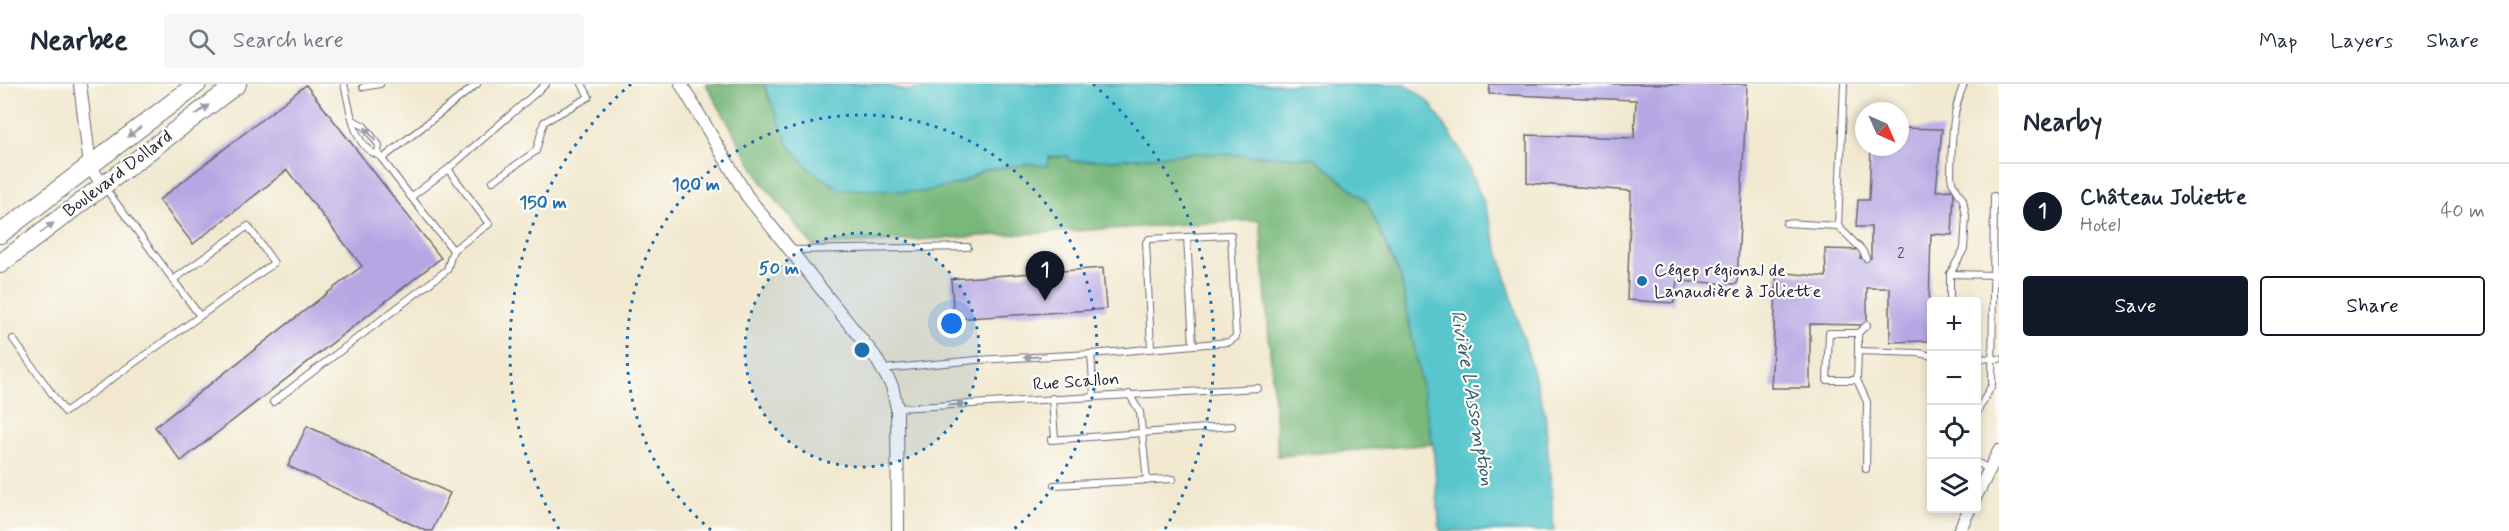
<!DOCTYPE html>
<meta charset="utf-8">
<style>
body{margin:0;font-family:Mynerve,sans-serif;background:#f6f6f7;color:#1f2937}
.controls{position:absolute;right:18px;bottom:18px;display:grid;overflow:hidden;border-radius:6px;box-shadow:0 3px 9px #0003}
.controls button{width:54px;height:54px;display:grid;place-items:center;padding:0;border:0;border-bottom:2px solid #e0e1e3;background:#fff;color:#1f2937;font:30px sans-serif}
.compass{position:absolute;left:1855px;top:18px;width:54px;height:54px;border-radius:50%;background:#fff;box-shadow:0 3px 9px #0003;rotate:135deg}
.you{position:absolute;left:952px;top:240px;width:21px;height:21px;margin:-15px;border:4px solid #fff;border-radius:50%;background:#1a73e8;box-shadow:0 0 0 9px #1a73e833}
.badge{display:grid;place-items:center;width:39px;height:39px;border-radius:50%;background:#111827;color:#fff;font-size:20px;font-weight:700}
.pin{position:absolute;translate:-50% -50px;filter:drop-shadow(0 2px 3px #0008)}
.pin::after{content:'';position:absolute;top:32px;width:21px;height:18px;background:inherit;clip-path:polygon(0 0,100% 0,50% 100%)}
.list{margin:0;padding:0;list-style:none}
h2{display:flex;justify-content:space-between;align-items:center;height:78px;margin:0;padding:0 24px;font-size:26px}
h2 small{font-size:20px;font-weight:400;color:#747a83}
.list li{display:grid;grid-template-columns:39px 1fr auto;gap:18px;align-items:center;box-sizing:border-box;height:96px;padding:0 24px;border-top:2px solid #e0e1e3}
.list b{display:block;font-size:22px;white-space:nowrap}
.list p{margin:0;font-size:20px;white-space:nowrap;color:#747a83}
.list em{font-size:20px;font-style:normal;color:#747a83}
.actions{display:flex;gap:12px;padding:18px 24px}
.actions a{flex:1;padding:14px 0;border:2px solid #111827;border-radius:6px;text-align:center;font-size:21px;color:#111827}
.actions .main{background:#111827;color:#fff}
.icon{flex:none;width:33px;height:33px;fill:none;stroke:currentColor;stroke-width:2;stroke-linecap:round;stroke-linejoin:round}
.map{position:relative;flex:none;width:1999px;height:447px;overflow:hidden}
header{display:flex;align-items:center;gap:36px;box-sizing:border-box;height:84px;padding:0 30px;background:#fff;border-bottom:2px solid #e0e1e3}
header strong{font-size:28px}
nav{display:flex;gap:33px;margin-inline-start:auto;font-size:21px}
.search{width:420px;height:54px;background:#f6f6f7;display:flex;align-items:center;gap:15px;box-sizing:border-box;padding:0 21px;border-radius:6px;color:#747a83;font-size:22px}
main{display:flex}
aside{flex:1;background:#fff}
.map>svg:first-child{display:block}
.forest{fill:#78b87a;stroke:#4d6d5a;stroke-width:1.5}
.water{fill:#58c6cc;stroke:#3d7484;stroke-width:1.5}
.building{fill:#b6a7e4}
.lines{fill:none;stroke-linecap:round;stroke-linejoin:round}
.service-casing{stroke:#6a676f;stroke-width:8}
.minor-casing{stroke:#6a676f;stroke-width:14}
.secondary-casing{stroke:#6a676f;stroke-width:20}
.service{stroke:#fff;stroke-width:6}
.minor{stroke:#fff;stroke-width:12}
.secondary{stroke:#fff;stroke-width:18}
.oneway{fill:#9c9ca7}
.ring{fill:none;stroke:#1f6fb2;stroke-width:3;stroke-dasharray:3 6}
.poi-dot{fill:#1f6fb2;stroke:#fdfcf7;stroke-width:2}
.labels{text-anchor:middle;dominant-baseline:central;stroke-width:4.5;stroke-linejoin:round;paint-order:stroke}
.number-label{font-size:15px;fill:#474365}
.street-label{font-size:18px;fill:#22223b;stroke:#fdfcf7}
.poi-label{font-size:18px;fill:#22223b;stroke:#fdfcf7;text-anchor:start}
.water-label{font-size:20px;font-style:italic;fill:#355b6e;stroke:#fdfcf7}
.centre{fill:#1f6fb2;stroke:#fdfcf7;stroke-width:3}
.ring-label{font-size:18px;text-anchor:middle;font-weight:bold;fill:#1f6fb2;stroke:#fdfcf7;stroke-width:4.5;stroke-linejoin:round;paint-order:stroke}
</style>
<header>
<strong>Nearbee</strong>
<div class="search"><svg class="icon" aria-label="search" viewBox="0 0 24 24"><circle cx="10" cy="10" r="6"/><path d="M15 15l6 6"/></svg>Search here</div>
<nav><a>Map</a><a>Layers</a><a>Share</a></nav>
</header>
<main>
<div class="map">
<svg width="1999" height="447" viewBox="0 0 1999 447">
<rect width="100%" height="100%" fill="#fdfcf7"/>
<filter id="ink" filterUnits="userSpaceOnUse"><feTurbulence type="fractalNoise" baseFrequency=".0167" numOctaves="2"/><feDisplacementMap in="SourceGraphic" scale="12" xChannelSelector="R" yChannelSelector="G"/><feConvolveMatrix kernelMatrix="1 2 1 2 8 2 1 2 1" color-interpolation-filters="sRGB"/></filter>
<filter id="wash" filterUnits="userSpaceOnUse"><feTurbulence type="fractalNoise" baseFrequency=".008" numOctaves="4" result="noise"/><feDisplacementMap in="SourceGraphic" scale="24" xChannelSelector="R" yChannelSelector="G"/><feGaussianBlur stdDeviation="1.35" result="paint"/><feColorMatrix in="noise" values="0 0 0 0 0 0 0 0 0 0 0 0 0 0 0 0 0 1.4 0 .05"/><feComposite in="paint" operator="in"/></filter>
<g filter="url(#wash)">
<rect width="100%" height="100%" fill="#f1e8cf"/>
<path class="forest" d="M706 0H764L769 16 961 99 984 86 1031 80 1047 82 1048 74 1069 72V77L1111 76 1194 69 1315 74 1367 118 1401 194 1433 360 1278 372 1260 136 813 162 763 100Z"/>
<path class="water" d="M764 0H883L905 7 948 0H1406L1429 18 1459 63 1485 121 1545 329 1554 447H1440L1433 360 1401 194 1367 118 1315 74 1194 69 1111 76 1069 77 1068 72 1049 73 1047 82 1031 80 984 86 961 99 923 108 840 105 810 86 788 60Z"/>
<g id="blocks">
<g class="building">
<path d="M1490 0H1747L1737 200 1677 197 1674 219 1627 216 1631 107 1527 99V51L1634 54 1636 16 1489 10Z"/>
<path d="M306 1 441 174 181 377 155 343 362 182 287 86 193 160 159 116Z"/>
<path d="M1900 44 1942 45 1936 107 1954 106 1952 151 1931 150 1928 257 1890 258V204H1867V241L1810 240V304H1771L1777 188 1826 193 1825 165 1862 166 1860 174H1871V143H1856L1858 116H1869L1871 63H1900Z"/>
<path d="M1103 184 1106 225 954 235 951 195Z"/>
<path d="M307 342 450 409 432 447H426L288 382Z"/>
</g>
</g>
</g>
<g filter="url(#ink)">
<use href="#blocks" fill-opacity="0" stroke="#6a676f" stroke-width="1.5"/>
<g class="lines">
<defs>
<g id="service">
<path d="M344 0C349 19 353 56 370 67 375 71 378 69 382 75"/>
<path d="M363 3 380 0"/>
<path d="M353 36 364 42 379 61 378 69"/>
<path d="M448 85 489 140 453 166 411 113 448 85 546 0"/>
<path d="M493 97 536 67 544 38 589 13 582 0"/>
<path d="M105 104 200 232 274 179 248 142 173 196"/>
<path d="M411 113 382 75 477 0"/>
<path d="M1786 139 1838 142 1844 0"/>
<path d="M1838 142 1862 166 1866 174"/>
<path d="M792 166 968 163"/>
<path d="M1950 190 1964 165 1966 132 1963 116 1952 98 1951 91C1952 59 1951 29 1964 0"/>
<path d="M1950 218V190L1999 191"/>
<path d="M1858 249 1867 241"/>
<path d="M13 255 65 328 200 232"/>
<path d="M1151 264 1146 158 1149 155 1187 153"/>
<path d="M1091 270 1094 312"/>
<path d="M1976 274 1999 275"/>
<path d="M883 285 976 276 1091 270 1229 258 1236 253 1231 151 1187 153 1193 261"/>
<path d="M1857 296H1827L1829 249H1858V267"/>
<path d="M1129 310 1140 328 1147 397"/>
<path d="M1052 314 1055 355"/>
<path d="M273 318 447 186 453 166"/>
<path d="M897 324 1258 304"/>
<path d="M1976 330 1992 301 1994 112"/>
<path d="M1051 356 1232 342"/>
<path d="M1976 378 1989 385"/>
<path d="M1866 385 1867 318 1857 296 1858 267 1919 269 1932 272"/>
<path d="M1054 401 1173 395"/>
</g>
<g id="minor">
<path d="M80 0 90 82 103 102"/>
<path d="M681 0 747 112 874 271 892 302 897 324 898 447"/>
<path d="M1976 412 1999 367"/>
<path d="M1959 447 1970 424"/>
</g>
<g id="secondary">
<path d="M0 150 197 0"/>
<path d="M0 180 237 0"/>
</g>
</defs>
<use href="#service" class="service-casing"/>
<use href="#minor" class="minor-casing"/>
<use href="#secondary" class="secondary-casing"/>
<use href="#service" class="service"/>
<use href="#minor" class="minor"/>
<use href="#secondary" class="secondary"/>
</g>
<defs><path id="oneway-solid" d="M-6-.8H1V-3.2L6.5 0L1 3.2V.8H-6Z" transform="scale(1.5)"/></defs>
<g class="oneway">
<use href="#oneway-solid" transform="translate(202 26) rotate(-37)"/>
<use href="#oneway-solid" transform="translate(134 48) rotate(143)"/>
<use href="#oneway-solid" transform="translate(370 50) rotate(-129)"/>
<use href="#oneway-solid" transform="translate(47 144) rotate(-37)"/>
<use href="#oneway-solid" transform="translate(1032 273) rotate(176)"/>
<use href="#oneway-solid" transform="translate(956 321) rotate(-4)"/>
</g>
</g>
<circle cx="862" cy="266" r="117" fill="#1f6fb2" fill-opacity=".12"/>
<g class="ring">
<circle cx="862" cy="266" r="117"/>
<path d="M711 446A235 235 0 1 1 1013 446"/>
<path d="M559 445A352 352 0 0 1 631 0M1093 0A352 352 0 0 1 1165 445"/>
</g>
<circle class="poi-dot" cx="1642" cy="197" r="6"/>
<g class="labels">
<g class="number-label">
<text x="1901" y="170">2</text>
</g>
<g class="street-label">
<text transform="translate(118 90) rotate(-37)">Boulevard Dollard</text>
<text transform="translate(1076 298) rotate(-4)">Rue Scallon</text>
</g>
<g class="poi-label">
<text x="1654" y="187">Cégep régional de<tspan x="1654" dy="21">Lanaudière à Joliette</tspan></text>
</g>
<g class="water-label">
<text transform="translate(1472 314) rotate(80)">Rivière L'Assomption</text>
</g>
</g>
<circle cx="862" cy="266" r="9" class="centre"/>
<g class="ring-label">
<text x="696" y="106">100 m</text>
<text x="543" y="124">150 m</text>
<text x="779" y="190">50 m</text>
</g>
</svg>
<div class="controls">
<button>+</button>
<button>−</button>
<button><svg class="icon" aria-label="locate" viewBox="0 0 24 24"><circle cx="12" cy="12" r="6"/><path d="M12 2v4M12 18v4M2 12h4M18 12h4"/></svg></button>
<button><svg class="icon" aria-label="layers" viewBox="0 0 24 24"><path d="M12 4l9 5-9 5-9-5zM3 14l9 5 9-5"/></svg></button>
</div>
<svg class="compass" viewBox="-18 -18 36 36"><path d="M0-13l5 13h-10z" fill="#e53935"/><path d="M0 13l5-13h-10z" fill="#747a83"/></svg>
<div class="you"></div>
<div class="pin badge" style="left:1045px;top:217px">1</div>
</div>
<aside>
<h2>Nearby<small></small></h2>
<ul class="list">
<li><span class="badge">1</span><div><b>Château Joliette</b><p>Hotel</p></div><em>40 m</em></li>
</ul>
<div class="actions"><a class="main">Save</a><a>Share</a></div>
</aside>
</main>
